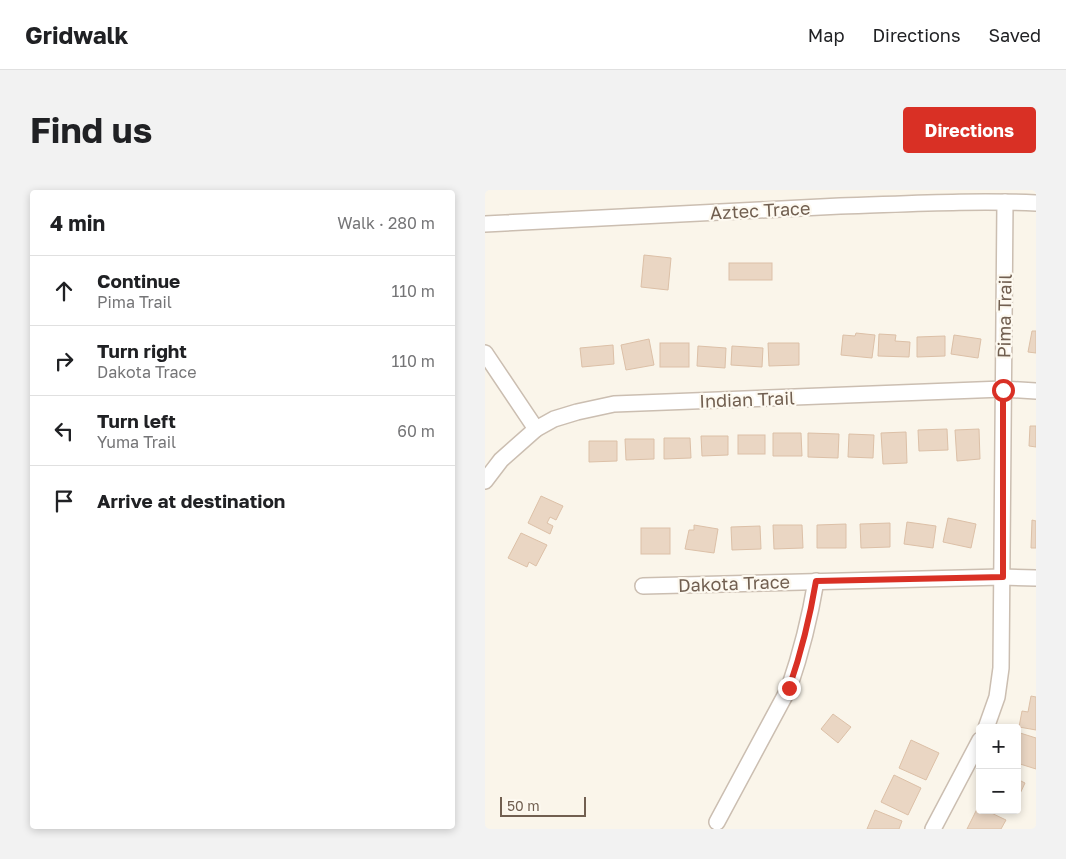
<!DOCTYPE html>
<meta charset="utf-8">
<style>
body{margin:0;font-family:"Golos Text",sans-serif;background:#f2f2f2;color:#202124}
.controls{position:absolute;right:15px;bottom:15px;display:grid;overflow:hidden;border-radius:5px;box-shadow:0 2px 8px #0003}
.controls button{width:45px;height:45px;display:grid;place-items:center;padding:0;border:0;border-bottom:1px solid #e0e0e0;background:#fff;color:#202124;font:25px sans-serif}
.scale{position:absolute;left:15px;bottom:12px;width:86px;box-sizing:border-box;padding-left:5px;border:2px solid #715f50;border-top:0;font-size:14px;line-height:18px;white-space:nowrap;color:#715f50;-webkit-text-stroke:4px #fdf9f0;paint-order:stroke}
.stop{position:absolute;width:15px;height:15px;margin:-11px;border:4px solid #d93025;border-radius:50%;background:#fff}
.stop.end{background:#d93025;border-color:#fff;box-shadow:0 1px 5px #0008}
.list{margin:0;padding:0;list-style:none}
h2{display:flex;justify-content:space-between;align-items:center;height:65px;margin:0;padding:0 20px;font-size:21px}
h2 small{font-size:16px;font-weight:400;color:#757577}
.list li{display:grid;grid-template-columns:32px 1fr auto;gap:15px;align-items:center;box-sizing:border-box;height:70px;padding:0 20px;border-top:1px solid #e0e0e0}
.list b{display:block;font-size:19px;white-space:nowrap}
.list p{margin:0;font-size:16px;white-space:nowrap;color:#757577}
.list em{font-size:16px;font-style:normal;color:#757577}
.icon{flex:none;width:28px;height:28px;fill:none;stroke:currentColor;stroke-width:2;stroke-linecap:round;stroke-linejoin:round}
.map{position:relative;flex:none;width:551px;height:639px;overflow:hidden;border-radius:5px}
header{display:flex;align-items:center;gap:30px;box-sizing:border-box;height:70px;padding:0 25px;background:#fff;border-bottom:1px solid #e0e0e0}
header strong{font-size:24px}
nav{display:flex;gap:28px;margin-inline-start:auto;font-size:18px}
.intro{display:flex;align-items:center;justify-content:space-between;box-sizing:border-box;height:120px;padding:0 30px}
h1{margin:0;font-size:35px}
.button{padding:12px 22px;border-radius:5px;background:#d93025;color:#fff;font-size:18px;font-weight:700}
main{display:flex;gap:30px;padding:0 30px}
aside{flex:1;background:#fff;border-radius:5px;box-shadow:0 2px 8px #0003}
.map>svg:first-child{display:block}
.building{fill:#ead6c3;stroke:#dcc0a7}
.lines{fill:none;stroke-linecap:round;stroke-linejoin:round}
.minor-casing{stroke:#cbbeb1;stroke-width:18}
.minor{stroke:#fff;stroke-width:15}
.route{stroke:#d93025;stroke-width:6}
.labels{text-anchor:middle;dominant-baseline:central;stroke-width:4.5;stroke-linejoin:round;paint-order:stroke}
.street-label{font-size:18px;fill:#715f50;stroke:#fdf9f0}
</style>
<header>
<strong>Gridwalk</strong>
<nav><a>Map</a><a>Directions</a><a>Saved</a></nav>
</header>
<div class="intro"><h1>Find us</h1><a class="button">Directions</a></div>
<main>
<aside>
<h2>4 min<small>Walk · 280 m</small></h2>
<ul class="list">
<li><svg class="icon" aria-label="ahead" viewBox="0 0 24 24"><path d="M12 20V5M6 11l6-6 6 6"/></svg><div><b>Continue</b><p>Pima Trail</p></div><em>110 m</em></li>
<li><svg class="icon" aria-label="right" viewBox="0 0 24 24"><path d="M7 20v-9h11M14 6l5 5-5 5"/></svg><div><b>Turn right</b><p>Dakota Trace</p></div><em>110 m</em></li>
<li><svg class="icon" aria-label="left" viewBox="0 0 24 24"><path d="M17 20v-9H6M10 6l-5 5 5 5"/></svg><div><b>Turn left</b><p>Yuma Trail</p></div><em>60 m</em></li>
<li><svg class="icon" aria-label="arrive" viewBox="0 0 24 24"><path d="M6 21V4h12l-3 4 3 4H6"/></svg><div><b>Arrive at destination</b></div></li>
</ul>
</aside>
<div class="map">
<svg width="551" height="639" viewBox="0 0 551 639">
<rect width="100%" height="100%" fill="#faf5ea"/>
<g class="building">
<path d="M159 65 186 68 183 100 156 97Z"/>
<rect x="244" y="73" width="43" height="17"/>
<path d="M547 141H551V163L543 162Z"/>
<path d="M371 143 390 145 387 168 356 165 358 145 370 146Z"/>
<path d="M394 144 411 145 410 151 425 152 424 167 393 166Z"/>
<path d="M469 145 496 149 493 168 466 164Z"/>
<path d="M460 146V166L432 167V147Z"/>
<path d="M164 149 169 175 141 180 136 155Z"/>
<rect x="175" y="153" width="29" height="24"/>
<path d="M283 153H314V175L284 176Z"/>
<path d="M128 155 129 174 97 177 95 158Z"/>
<path d="M213 156 241 158 240 178 212 176Z"/>
<path d="M247 156 278 158 277 177 246 175Z"/>
<path d="M545 236H551V257L544 256Z"/>
<path d="M462 239 463 260 434 261 433 240Z"/>
<path d="M494 239 495 269 472 271 470 240Z"/>
<path d="M421 242 422 273 398 274 396 243Z"/>
<path d="M288 243H316L317 266H288Z"/>
<path d="M323 243 354 244 353 268 323 267Z"/>
<path d="M364 244 389 245 388 268 363 267Z"/>
<rect x="253" y="245" width="27" height="19"/>
<path d="M216 246H243V265L217 266Z"/>
<path d="M179 248H205L206 268 179 269Z"/>
<path d="M140 249H169V269L141 270Z"/>
<path d="M104 251H132V271L104 272Z"/>
<path d="M56 306 78 316 71 330 65 327 62 333 68 336 65 344 43 333Z"/>
<path d="M463 328 491 334 486 358 458 352Z"/>
<path d="M547 330 551 331V358H546Z"/>
<path d="M422 332 451 336 448 358 419 354Z"/>
<path d="M405 333V357L376 358 375 334Z"/>
<path d="M361 334V358H332V335Z"/>
<path d="M209 335 233 339 229 363 200 359 204 340H209Z"/>
<path d="M288 335H317L318 358 289 359Z"/>
<path d="M275 336 276 359 247 360 246 337Z"/>
<rect x="156" y="338" width="29" height="26"/>
<path d="M36 343 62 355 51 376 44 372 42 377 23 368Z"/>
<path d="M546 506 551 507V540L534 537 537 521 543 522Z"/>
<path d="M348 524 366 537 353 553 336 539Z"/>
<path d="M532 542 551 548V579L532 573Z"/>
<path d="M426 550 454 563 441 590 414 578Z"/>
<path d="M409 585 436 598 423 625 396 612Z"/>
<path d="M532 589 540 593 532 610Z"/>
<path d="M493 617 495 618V620H500L521 630 516 639H482Z"/>
<path d="M390 620 417 631 414 639H382Z"/>
</g>
<g class="lines">
<defs>
<g id="minor">
<path d="M0 34C118 28 236 21 355 16 420 14 486 10 551 13"/>
<path d="M0 163 51 239"/>
<path d="M0 291 16 270 51 239 69 229 92 222 129 214 518 199 551 201"/>
<path d="M158 396 517 387 551 388"/>
<path d="M501 538 512 507 516 478 520 12"/>
<path d="M232 632 304 498C316 463 325 427 331 391"/>
<path d="M448 639 495 550"/>
</g>
</defs>
<use href="#minor" class="minor-casing"/>
<use href="#minor" class="minor"/>
</g>
<g class="lines">
<path class="route" d="M304 498C316 463 325 427 331 391L518 387V200"/>
</g>
<g class="labels">
<g class="street-label">
<text transform="translate(275 20) rotate(-3)">Aztec Trace</text>
<text transform="translate(519 126) rotate(-89)">Pima Trail</text>
<text transform="translate(262 209) rotate(-2)">Indian Trail</text>
<text transform="translate(249 393) rotate(-2)">Dakota Trace</text>
</g>
</g>
</svg>
<div class="controls">
<button>+</button>
<button>−</button>
</div>
<div class="scale">50 m</div>
<div class="stop" style="left:518px;top:200px"></div>
<div class="stop end" style="left:304px;top:498px"></div>
</div>
</main>
